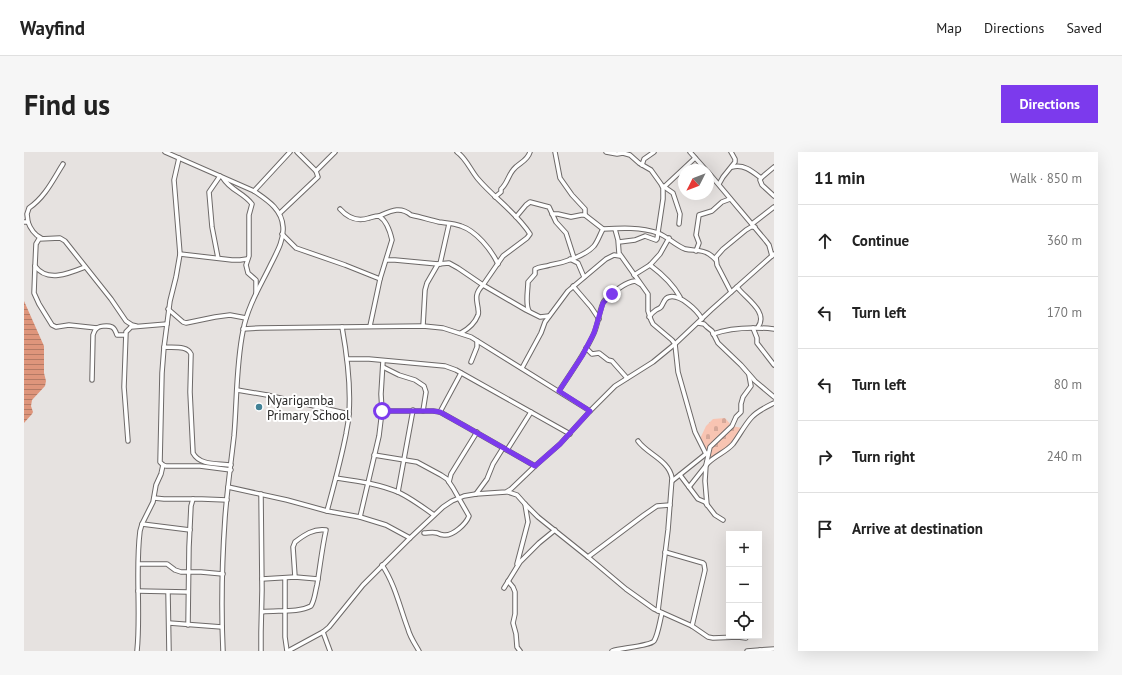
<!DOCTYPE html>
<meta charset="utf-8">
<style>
body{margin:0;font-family:"PT Sans",sans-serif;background:#f6f6f6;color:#222}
.controls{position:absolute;right:12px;bottom:12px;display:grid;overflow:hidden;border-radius:0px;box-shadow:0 4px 16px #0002}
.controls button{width:36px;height:36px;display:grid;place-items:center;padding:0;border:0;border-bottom:1px solid #e0e0e0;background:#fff;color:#222;font:20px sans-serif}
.compass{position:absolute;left:654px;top:12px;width:36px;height:36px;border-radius:50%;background:#fff;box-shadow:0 4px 16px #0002;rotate:228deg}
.stop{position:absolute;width:12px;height:12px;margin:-9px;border:3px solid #7c3aed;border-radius:50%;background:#fff}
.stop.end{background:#7c3aed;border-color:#fff;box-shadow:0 1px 4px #0008}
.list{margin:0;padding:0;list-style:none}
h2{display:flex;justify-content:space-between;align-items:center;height:52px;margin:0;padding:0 16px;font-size:17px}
h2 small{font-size:13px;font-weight:400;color:#767676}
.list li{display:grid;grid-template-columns:26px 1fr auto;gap:12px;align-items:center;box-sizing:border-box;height:72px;padding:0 16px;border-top:1px solid #e0e0e0}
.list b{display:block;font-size:15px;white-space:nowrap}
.list em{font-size:13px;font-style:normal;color:#767676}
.icon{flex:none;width:22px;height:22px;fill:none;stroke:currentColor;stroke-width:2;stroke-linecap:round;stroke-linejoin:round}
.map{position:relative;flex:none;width:750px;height:499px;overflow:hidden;border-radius:0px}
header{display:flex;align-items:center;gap:24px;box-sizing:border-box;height:56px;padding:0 20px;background:#fff;border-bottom:1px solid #e0e0e0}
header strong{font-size:19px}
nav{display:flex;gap:22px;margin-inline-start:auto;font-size:14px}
.intro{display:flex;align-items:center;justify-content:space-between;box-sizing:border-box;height:96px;padding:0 24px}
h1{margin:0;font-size:28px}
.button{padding:10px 18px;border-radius:0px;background:#7c3aed;color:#fff;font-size:14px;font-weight:700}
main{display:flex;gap:24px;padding:0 24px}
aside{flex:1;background:#fff;border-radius:0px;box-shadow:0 4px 16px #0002}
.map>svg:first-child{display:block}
.cemetery{fill:url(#cemetery-stones)}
.water{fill:url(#water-rules)}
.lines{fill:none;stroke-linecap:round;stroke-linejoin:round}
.minor-casing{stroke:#6d6968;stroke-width:5.5}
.minor{stroke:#fff;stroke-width:3.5}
.route{stroke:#7c3aed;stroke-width:5}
.poi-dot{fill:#428296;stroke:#fff;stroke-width:1.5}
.labels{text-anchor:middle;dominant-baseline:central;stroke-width:4;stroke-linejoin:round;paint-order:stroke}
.poi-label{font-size:13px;fill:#292827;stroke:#fff;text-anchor:start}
</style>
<header>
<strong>Wayfind</strong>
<nav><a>Map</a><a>Directions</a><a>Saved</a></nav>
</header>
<div class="intro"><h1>Find us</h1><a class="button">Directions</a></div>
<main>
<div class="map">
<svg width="750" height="499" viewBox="0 0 750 499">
<defs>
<pattern id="cemetery-stones" width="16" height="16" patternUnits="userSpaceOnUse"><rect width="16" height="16" fill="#f8c4b2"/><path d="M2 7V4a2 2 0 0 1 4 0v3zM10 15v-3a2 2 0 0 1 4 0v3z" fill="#d5a899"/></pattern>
<pattern id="water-rules" width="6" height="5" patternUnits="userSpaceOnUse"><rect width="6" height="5" fill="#de957b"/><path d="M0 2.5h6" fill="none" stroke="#b47a65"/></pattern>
</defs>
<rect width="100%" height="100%" fill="#e6e2e0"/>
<path class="cemetery" d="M701 266 708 274 718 276C711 292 706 301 689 309 680 305 678 297 675 289L682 274 689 267Z"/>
<path class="water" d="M0 149 20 194V221L22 229 21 234 8 248 7 254 9 260 8 262 0 271Z"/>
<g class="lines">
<defs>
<g id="minor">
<path d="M141 0 230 39C243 48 258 57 259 75 260 88 253 100 247 112 237 133 223 155 219 179 212 213 213 249 210 284 207 311 203 338 201 366 198 410 197 455 199 499"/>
<path d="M433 0C442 6 447 19 454 27 470 46 493 61 506 82L503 86 479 104 459 133C451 141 452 146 454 156 454 159 455 160 454 163 451 171 444 177 437 181"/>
<path d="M531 0 536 26 548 43 561 57V63"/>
<path d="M582 0 593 2 599 1 606 3 615 11 627 18 637 32 639 36V47L633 87 632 88 621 84 611 88 595 90"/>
<path d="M666 0 682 18"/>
<path d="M155 6 150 28 156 102 152 125 146 149 140 195 138 221 136 310 139 313 142 314H176L207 318"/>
<path d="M618 13 620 7 630 0"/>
<path d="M708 15C720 12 728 19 737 26"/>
<path d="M750 15 737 26 736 28 738 33 750 44"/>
<path d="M292 19 311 0"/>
<path d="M684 20 742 89 745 93 748 104"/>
<path d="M199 26C206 38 220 41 228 52L225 63V104L222 113 224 121 232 128V141"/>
<path d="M695 32 699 25 711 10V7L707 0"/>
<path d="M639 34 649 41 656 62 655 72"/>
<path d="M640 35 671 6"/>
<path d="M230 39 266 0"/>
<path d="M471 45 477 40V37C483 32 484 24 489 18 495 10 503 10 506 0"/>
<path d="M316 57C324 66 333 70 345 66 349 65 351 64 355 64 363 69 366 79 368 88L356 127 346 174"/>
<path d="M256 61 294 25 292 19 273 0"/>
<path d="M528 62H534L547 65 557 63H561L579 77"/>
<path d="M355 64C367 59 376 54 387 63 397 65 406 68 415 70 422 71 430 71 437 74 452 79 467 97 474 112"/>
<path d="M492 65 502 53 506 50 525 55 532 70 542 81 550 106"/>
<path d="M0 70H4C6 76 11 83 17 86"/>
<path d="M4 70 3 62 5 56C21 45 29 28 39 12"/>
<path d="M728 72 750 55"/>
<path d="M591 77 594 88 595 101 624 142V159L627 168 629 172 648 188 651 192 654 220 671 280 682 302"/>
<path d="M258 82 272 96 321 113 356 127"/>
<path d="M672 99 675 91 672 83 675 63 688 59 698 50 706 47"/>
<path d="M156 102 208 108H216L223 107"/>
<path d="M194 106 188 75 185 40 196 24"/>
<path d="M546 107 554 111 560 125"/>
<path d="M363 108H371L414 112 425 111 434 116 459 133 502 158 516 165 525 164"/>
<path d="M416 112 425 72"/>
<path d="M626 113C638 122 649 132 656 145"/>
<path d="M11 114C23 131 46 121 61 115"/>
<path d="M610 123 626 113 636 102 645 86"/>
<path d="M549 134 567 155 575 167"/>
<path d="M713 135C721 146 745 160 734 175"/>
<path d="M707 140 693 113 692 105 699 97 722 78 727 75H731"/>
<path d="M144 157 159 170 162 171 191 165 206 163 222 166"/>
<path d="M505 159C501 152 504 139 504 130L511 122V117C516 114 521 115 526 113 539 111 561 104 570 94 574 89 576 82 579 77 597 76 617 75 634 81 644 85 651 93 661 97 669 99 678 97 685 102 688 104 690 106 692 108"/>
<path d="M625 165C627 162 629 160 632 158 635 156 635 157 637 155 640 151 640 146 645 145 656 142 673 158 678 167"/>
<path d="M674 171 680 172 683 175 688 179 694 191 717 213 731 229 750 245"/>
<path d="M399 174 401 138 403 131 414 112"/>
<path d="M73 176 45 173 32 175 28 173 15 152 10 141 11 114 12 92 15 87 36 86 41 89 87 147 102 169 108 173 112 174"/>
<path d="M729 176 733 186V191L750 213"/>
<path d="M219 177 236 176 399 174 419 176 447 185 566 259"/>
<path d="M689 182C708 175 730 175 750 177"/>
<path d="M140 195C149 196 163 193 167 202L166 240 169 301C176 314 194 311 207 313"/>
<path d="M562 196 568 202 575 201 584 208 588 209 603 226"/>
<path d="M323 207H345L421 214 432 218 546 282"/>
<path d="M447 210 453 195V189"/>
<path d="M359 215 375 223 391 228 400 234 402 240 399 259"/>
<path d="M498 216 517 181 521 170 544 139 582 107 590 103 596 104"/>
<path d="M68 228 69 183C70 181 70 179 72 177 74 174 84 173 88 175 90 176 92 180 93 183H101"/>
<path d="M213 238 243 243 325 262"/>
<path d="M535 239C547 220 561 202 570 181 574 173 576 155 580 149 587 142 601 130 611 129L616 132"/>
<path d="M358 259H409L416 260 441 274 511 314"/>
<path d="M416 260 437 221"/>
<path d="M104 289 100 235 102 180 107 175 143 172"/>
<path d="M614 289C623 302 645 308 648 326L644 378 634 459"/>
<path d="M483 298 507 260"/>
<path d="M350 303 393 310 417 323 423 327 429 336 445 364C442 372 429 384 420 383 417 383 415 382 413 381 409 380 404 381 400 381"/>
<path d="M656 323 674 347 681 350 691 363 699 368"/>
<path d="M312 326C333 329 356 332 376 341 388 347 399 355 410 363"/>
<path d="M648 329 683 301"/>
<path d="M425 330 427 322 453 280"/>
<path d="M204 335 263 348 303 359 336 365 362 373 386 386"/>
<path d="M665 335 684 311C692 303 702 300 709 292 715 284 720 274 727 266 733 259 742 255 750 251"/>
<path d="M374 340 389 258"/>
<path d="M484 340 493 343 501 352 514 365 564 405 602 437 630 457 668 474 684 485 689 486 714 485 722 486"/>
<path d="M237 342 238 438 237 480V499"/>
<path d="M452 342 463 327 469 312 479 296"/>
<path d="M130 346 140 347H178L203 348"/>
<path d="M683 353 681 329 682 313 686 295 708 274 712 265 717 260V252L719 245 727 234 725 223"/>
<path d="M303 359C310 333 317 308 322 282 323 275 325 268 325 261 327 232 323 203 318 175"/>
<path d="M336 365 355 284 358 259 357 242 359 209"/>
<path d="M118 372 166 378"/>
<path d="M641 400 679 411 680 412 681 418 668 474"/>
<path d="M564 405 620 363 633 354 646 353"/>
<path d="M115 412H143L151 418 157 420H177L199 422"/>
<path d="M493 412 504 370 501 352"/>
<path d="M358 413C371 432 376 456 384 477 386 485 391 492 395 499"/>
<path d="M261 426V485L263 499"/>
<path d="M238 427 271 425 294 427"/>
<path d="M484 429 489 435 491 440V462L489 471 492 482 493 495 496 499"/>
<path d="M480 436 496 410 515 391 531 378"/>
<path d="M114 439 164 440"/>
<path d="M144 440 145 499"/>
<path d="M238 460C253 458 274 461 287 454 291 447 291 440 293 433 296 415 298 396 302 378 290 376 280 383 271 390L269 395 271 425"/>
<path d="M145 471 198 475"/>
<path d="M164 473 165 395 167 354 169 347"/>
<path d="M299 480 306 499"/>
<path d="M113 499C117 459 111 419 116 379L118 372 129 350 132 333 137 322 139 313"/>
<path d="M264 499 299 480 305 475 339 433 386 386 419 355 428 349 440 344 452 342 482 340 487 337 511 314 536 292 566 259 591 234 629 210 651 192 687 158 750 102"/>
<path d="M588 499C597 496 626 494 630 489 634 483 636 468 638 461"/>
<path d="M723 499 736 498"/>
<path d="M735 499 736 498 750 497"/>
</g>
</defs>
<use href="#minor" class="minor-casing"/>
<use href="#minor" class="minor"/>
</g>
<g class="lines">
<path class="route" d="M358 259H409L416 260 441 274 511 314 536 292 566 259 535 239 558 204 570 181 579 151 588 142"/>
</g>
<circle class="poi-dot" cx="235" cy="255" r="4"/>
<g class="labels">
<g class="poi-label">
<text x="243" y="248">Nyarigamba<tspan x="243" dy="15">Primary School</tspan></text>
</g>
</g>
</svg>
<div class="controls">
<button>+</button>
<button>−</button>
<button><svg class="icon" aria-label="locate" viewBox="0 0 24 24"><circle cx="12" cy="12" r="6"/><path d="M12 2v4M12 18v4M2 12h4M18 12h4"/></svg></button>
</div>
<svg class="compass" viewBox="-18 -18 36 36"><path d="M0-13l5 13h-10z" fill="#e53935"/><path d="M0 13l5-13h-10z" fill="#767676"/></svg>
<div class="stop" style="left:358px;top:259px"></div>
<div class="stop end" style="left:588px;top:142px"></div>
</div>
<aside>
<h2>11 min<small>Walk · 850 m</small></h2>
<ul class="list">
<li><svg class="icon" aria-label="ahead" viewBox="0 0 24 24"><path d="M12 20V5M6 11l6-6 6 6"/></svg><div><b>Continue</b></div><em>360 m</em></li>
<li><svg class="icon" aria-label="left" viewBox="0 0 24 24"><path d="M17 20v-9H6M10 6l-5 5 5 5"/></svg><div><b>Turn left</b></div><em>170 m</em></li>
<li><svg class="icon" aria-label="left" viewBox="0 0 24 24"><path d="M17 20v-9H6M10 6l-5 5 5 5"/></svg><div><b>Turn left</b></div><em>80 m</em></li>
<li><svg class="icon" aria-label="right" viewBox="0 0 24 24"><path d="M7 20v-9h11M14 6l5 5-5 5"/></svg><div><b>Turn right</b></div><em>240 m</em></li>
<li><svg class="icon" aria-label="arrive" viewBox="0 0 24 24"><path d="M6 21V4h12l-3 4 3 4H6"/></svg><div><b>Arrive at destination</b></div></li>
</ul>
</aside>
</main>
